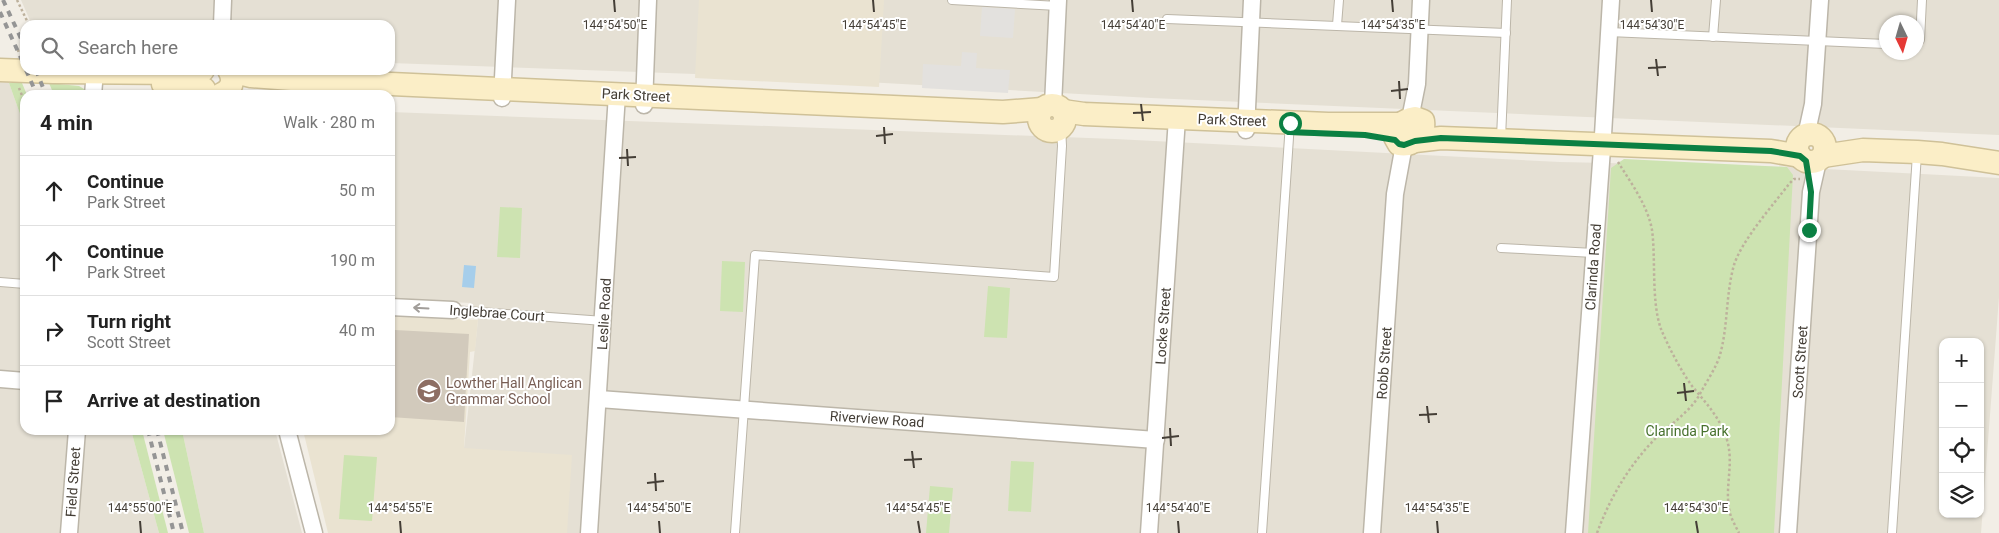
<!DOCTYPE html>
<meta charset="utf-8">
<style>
body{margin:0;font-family:Roboto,sans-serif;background:#f6f6f6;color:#222}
.controls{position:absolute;right:15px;bottom:15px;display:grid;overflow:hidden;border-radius:10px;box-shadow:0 1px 4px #0004}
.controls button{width:45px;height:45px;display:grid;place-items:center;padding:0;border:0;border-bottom:1px solid #e0e0e0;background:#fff;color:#222;font:25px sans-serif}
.compass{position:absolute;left:1879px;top:15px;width:45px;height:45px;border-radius:50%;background:#fff;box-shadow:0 1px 4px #0004;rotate:175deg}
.stop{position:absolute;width:15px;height:15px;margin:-11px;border:4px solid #0b8043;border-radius:50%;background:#fff}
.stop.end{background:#0b8043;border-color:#fff;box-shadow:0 1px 5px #0008}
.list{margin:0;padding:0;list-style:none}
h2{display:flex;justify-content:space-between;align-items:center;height:65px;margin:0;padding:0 20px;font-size:21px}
h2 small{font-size:16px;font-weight:400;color:#767676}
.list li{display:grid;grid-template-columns:32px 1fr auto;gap:15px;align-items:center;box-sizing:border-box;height:70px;padding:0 20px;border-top:1px solid #e0e0e0}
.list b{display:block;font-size:19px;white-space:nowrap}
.list p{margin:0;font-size:16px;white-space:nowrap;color:#767676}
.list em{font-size:16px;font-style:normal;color:#767676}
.icon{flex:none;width:28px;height:28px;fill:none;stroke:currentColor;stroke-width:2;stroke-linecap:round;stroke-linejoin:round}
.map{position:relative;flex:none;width:1999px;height:533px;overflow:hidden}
.search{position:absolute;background:#fff;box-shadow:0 1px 4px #0004;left:20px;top:20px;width:375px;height:55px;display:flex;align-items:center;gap:12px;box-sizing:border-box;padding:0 18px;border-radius:15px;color:#767676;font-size:19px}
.panel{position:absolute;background:#fff;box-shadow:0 1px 4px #0004;left:20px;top:90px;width:375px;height:345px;border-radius:15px}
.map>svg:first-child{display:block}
.residential{fill:#e5e0d4;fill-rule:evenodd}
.education{fill:#eae3d1}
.green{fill:#cde3b1}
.parking{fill:#e3e1de}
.water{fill:#a6ceeb}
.building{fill:#d2cabc}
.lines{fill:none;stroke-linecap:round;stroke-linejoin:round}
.lane-casing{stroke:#bcb6a9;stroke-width:10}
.street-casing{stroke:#bcb6a9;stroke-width:19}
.secondary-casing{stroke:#cfc198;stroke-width:25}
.path{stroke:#bdb19c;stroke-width:2.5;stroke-dasharray:2.5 2.5;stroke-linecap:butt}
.lane{stroke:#fff;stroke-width:8}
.street{stroke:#fff;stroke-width:16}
.secondary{stroke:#fbeec7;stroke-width:22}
.rail{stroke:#959595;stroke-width:4;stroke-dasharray:6 6;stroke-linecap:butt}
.oneway{stroke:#a29e9a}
.route{stroke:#0b8043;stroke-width:6}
.ticks{fill:none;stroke:#443e36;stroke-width:2}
.labels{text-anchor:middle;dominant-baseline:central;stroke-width:4;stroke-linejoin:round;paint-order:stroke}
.street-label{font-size:14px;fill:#443e36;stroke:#fff}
.education-label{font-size:14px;fill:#785e54;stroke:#fff;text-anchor:start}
.park-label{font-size:14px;fill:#47712d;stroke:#fff}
.ticks-label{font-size:12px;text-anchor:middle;fill:#443e36;stroke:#fff;stroke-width:4;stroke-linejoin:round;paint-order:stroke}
</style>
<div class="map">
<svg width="1999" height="533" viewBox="0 0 1999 533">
<rect width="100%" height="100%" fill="#f2eee6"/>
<g class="residential">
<path d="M21 0H1999V135L1151 98 777 77 390 63V25H32ZM1886 22H1916V52H1886Z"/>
<path d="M0 65 9 83 25 128V430H131L159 533H0Z"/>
<path d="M390 112 1115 139 1560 162 1787 167 1999 178V297L1981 533H486L464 448 478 320 471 303 390 299ZM1943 342H1980V514H1943Z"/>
<path d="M182 430H275L302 533H204Z"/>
</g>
<g class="education">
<path d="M699 0H884L879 87 695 78Z"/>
<path d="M390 316 478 320 475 351 470 352 464 448 572 455 567 533H328L303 430H390Z"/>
</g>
<g class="green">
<path d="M9 83H22L27 95H25V128Z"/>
<path d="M49 83 79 86 84 89 86 95H54Z"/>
<path d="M1624 159 1787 167 1793 175 1774 533H1588L1611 168Z"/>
<path d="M500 207 522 208 520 258 497 257Z"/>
<path d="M722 261 745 262 743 312 720 311Z"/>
<path d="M988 286 1010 288 1007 338 984 337Z"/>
<path d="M131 430H142L168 533H159Z"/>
<path d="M163 430H182L204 533H189Z"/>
<path d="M344 455 377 457 372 521 339 519Z"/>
<path d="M1011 461 1034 462 1031 512 1008 511Z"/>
<path d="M930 486 953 488 949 533H926Z"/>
</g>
<g class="parking">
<path d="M982 7 1015 9 1013 38 980 36Z"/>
<path d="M962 52 977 53 976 68 1010 70 1008 93 922 88 923 64 961 66Z"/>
</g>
<path class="water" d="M464 265 476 266 474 288 462 287Z"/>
<path class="building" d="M395 330 469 334 464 422 390 417Z"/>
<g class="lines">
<defs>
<g id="lane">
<path d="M952 0 1058 6"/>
<path d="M1167 19 1506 33"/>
<path d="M1337 25 1339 0"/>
<path d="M1609 32 1886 44"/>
<path d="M1713 37 1716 0"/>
<path d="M1916 45 1920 40 1922 0"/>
<path d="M1501 138 1507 0"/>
<path d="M1501 248 1594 253"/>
<path d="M0 282 25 284"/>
<path d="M453 310 604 321"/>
<path d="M735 533 755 255 1054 277 1062 146 1061 127"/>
<path d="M1262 533 1290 123"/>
<path d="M1892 533 1917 154"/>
</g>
<g id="street">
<path d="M222 25 223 0"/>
<path d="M93 95 95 71"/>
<path d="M502 98 507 0"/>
<path d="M644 105 648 0"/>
<path d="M1053 105 1058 0"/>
<path d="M1410 119 1417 84 1421 0"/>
<path d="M1246 130 1252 0"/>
<path d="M1806 136 1813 104 1820 0"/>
<path d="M390 307 453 310"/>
<path d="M0 379 25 381"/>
<path d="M599 399 1156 440"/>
<path d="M287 430 314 533"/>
<path d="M69 533 77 430"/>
<path d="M589 533 617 94"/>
<path d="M1149 533 1177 118"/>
<path d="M1372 533 1395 194 1404 145"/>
<path d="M1574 533 1603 135 1611 0"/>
<path d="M1788 533 1811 192 1818 161"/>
</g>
<g id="secondary">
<path d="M0 70 53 72 184 73 203 70"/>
<path d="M230 71 251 76 305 80 1003 112 1042 109"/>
<path d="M163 84 204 89"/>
<path d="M220 95C232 90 235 81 229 70"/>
<circle cx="1052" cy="118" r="13"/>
<path d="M1063 111 1084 114 1328 124H1401"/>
<path d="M1415 118 1423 121C1425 134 1413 147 1399 144L1395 137C1395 126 1404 120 1415 118Z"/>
<circle cx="1811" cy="148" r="14"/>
<path d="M1415 141 1441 138 1745 150 1771 151 1800 156"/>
<path d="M1823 156 1863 150 1917 152 1942 154 1999 163"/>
</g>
</defs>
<use href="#lane" class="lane-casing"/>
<use href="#street" class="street-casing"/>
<use href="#secondary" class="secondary-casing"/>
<g class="path">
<path d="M17 0 29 25"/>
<path d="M17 51 25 49"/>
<path d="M19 88 25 103"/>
<path d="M1618 162C1631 183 1648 206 1652 230 1656 259 1651 301 1661 329 1668 346 1681 371 1692 386 1706 403 1721 419 1727 440 1734 463 1725 486 1729 508 1730 517 1735 525 1739 533"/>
<path d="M1597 533C1610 498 1628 467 1654 440 1669 425 1691 412 1701 392 1708 379 1718 365 1721 351 1728 323 1726 293 1734 265 1742 240 1773 205 1789 184L1794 179H1800"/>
</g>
<use href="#lane" class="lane"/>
<use href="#street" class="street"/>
<use href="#secondary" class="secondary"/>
<g class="rail">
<path d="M3 0 25 47"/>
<path d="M0 12 25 67"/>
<path d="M26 70 37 95"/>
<path d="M36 70 46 95"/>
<path d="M148 430 174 533"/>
<path d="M157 430 183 533"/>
</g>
</g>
<defs><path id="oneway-shaft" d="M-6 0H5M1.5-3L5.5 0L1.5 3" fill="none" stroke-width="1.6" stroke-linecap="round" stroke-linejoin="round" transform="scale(1.25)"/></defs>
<use class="oneway" href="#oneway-shaft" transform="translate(421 308) rotate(-177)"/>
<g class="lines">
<path class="route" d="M1290 123 1289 132 1365 135 1395 140 1399 144 1404 145 1415 141 1441 138 1745 150 1771 151 1800 156 1806 161 1811 192 1809 230"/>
</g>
<path class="ticks" d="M614 0 615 12M873 0 874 12M1132 0 1133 12M1392 0 1393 12M1651 0 1652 12M1656 59 1658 76M1648 68 1666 67M1399 81 1400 99M1391 91 1408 89M1141 104 1143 121M1133 113 1151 112M884 127 885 144M876 136 893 134M627 149 628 166M619 158 636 157M1684 383 1686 401M1677 393 1694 391M1427 406 1429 423M1419 415 1437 414M1170 428 1171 446M1162 438 1179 436M912 451 914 468M904 460 922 459M655 473 656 491M647 483 664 481M140 521 141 533M400 521 401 533M659 521 660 533M918 521 920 533M1178 521 1179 533M1437 521 1438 533M1696 521 1698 533"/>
<defs>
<symbol id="school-disc" viewBox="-11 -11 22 22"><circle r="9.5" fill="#8d6e63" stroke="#fff"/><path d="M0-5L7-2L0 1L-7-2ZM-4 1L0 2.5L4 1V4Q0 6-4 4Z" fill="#fff"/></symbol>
</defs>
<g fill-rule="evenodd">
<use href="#school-disc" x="415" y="377" width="28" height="28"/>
</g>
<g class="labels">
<g class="street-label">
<text transform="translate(636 95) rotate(3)">Park Street</text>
<text transform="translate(1232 120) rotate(2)">Park Street</text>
<text transform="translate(1593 267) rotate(-86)">Clarinda Road</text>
<text transform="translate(497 313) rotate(4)">Inglebrae Court</text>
<text transform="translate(604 314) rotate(-87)">Leslie Road</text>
<text transform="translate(1163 326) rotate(-86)">Locke Street</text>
<text transform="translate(1800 362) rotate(-86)">Scott Street</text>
<text transform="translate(1384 363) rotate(-86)">Robb Street</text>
<text transform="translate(877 419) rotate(4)">Riverview Road</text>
<text transform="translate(73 482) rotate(-86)">Field Street</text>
</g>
<g class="education-label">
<text x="446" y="383">Lowther Hall Anglican<tspan x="446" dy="16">Grammar School</tspan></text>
</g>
<g class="park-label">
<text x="1687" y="431">Clarinda Park</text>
</g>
</g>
<g class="ticks-label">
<text x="615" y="29">144°54'50"E</text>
<text x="874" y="29">144°54'45"E</text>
<text x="1133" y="29">144°54'40"E</text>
<text x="1393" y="29">144°54'35"E</text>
<text x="1652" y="29">144°54'30"E</text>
<text x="140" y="512">144°55'00"E</text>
<text x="400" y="512">144°54'55"E</text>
<text x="659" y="512">144°54'50"E</text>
<text x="918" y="512">144°54'45"E</text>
<text x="1178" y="512">144°54'40"E</text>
<text x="1437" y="512">144°54'35"E</text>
<text x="1696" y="512">144°54'30"E</text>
</g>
</svg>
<div class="controls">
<button>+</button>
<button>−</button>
<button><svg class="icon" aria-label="locate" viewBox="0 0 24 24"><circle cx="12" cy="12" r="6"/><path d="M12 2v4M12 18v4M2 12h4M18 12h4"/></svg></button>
<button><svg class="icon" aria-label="layers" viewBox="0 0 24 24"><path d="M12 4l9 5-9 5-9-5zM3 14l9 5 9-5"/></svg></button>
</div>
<svg class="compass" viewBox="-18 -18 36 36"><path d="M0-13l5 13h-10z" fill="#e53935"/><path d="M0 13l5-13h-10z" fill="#767676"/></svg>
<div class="stop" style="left:1290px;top:123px"></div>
<div class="stop end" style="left:1809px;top:230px"></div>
<div class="search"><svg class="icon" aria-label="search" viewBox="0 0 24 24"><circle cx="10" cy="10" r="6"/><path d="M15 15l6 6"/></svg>Search here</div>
<section class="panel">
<h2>4 min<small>Walk · 280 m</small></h2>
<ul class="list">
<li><svg class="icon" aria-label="ahead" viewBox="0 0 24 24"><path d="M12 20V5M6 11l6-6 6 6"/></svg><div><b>Continue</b><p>Park Street</p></div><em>50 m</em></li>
<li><svg class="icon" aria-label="ahead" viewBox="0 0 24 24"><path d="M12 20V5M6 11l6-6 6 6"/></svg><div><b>Continue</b><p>Park Street</p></div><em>190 m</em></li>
<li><svg class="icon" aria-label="right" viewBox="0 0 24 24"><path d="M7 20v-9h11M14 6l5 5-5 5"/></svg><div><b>Turn right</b><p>Scott Street</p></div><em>40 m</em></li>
<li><svg class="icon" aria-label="arrive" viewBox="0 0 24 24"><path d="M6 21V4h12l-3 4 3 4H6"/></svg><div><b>Arrive at destination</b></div></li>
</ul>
</section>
</div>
